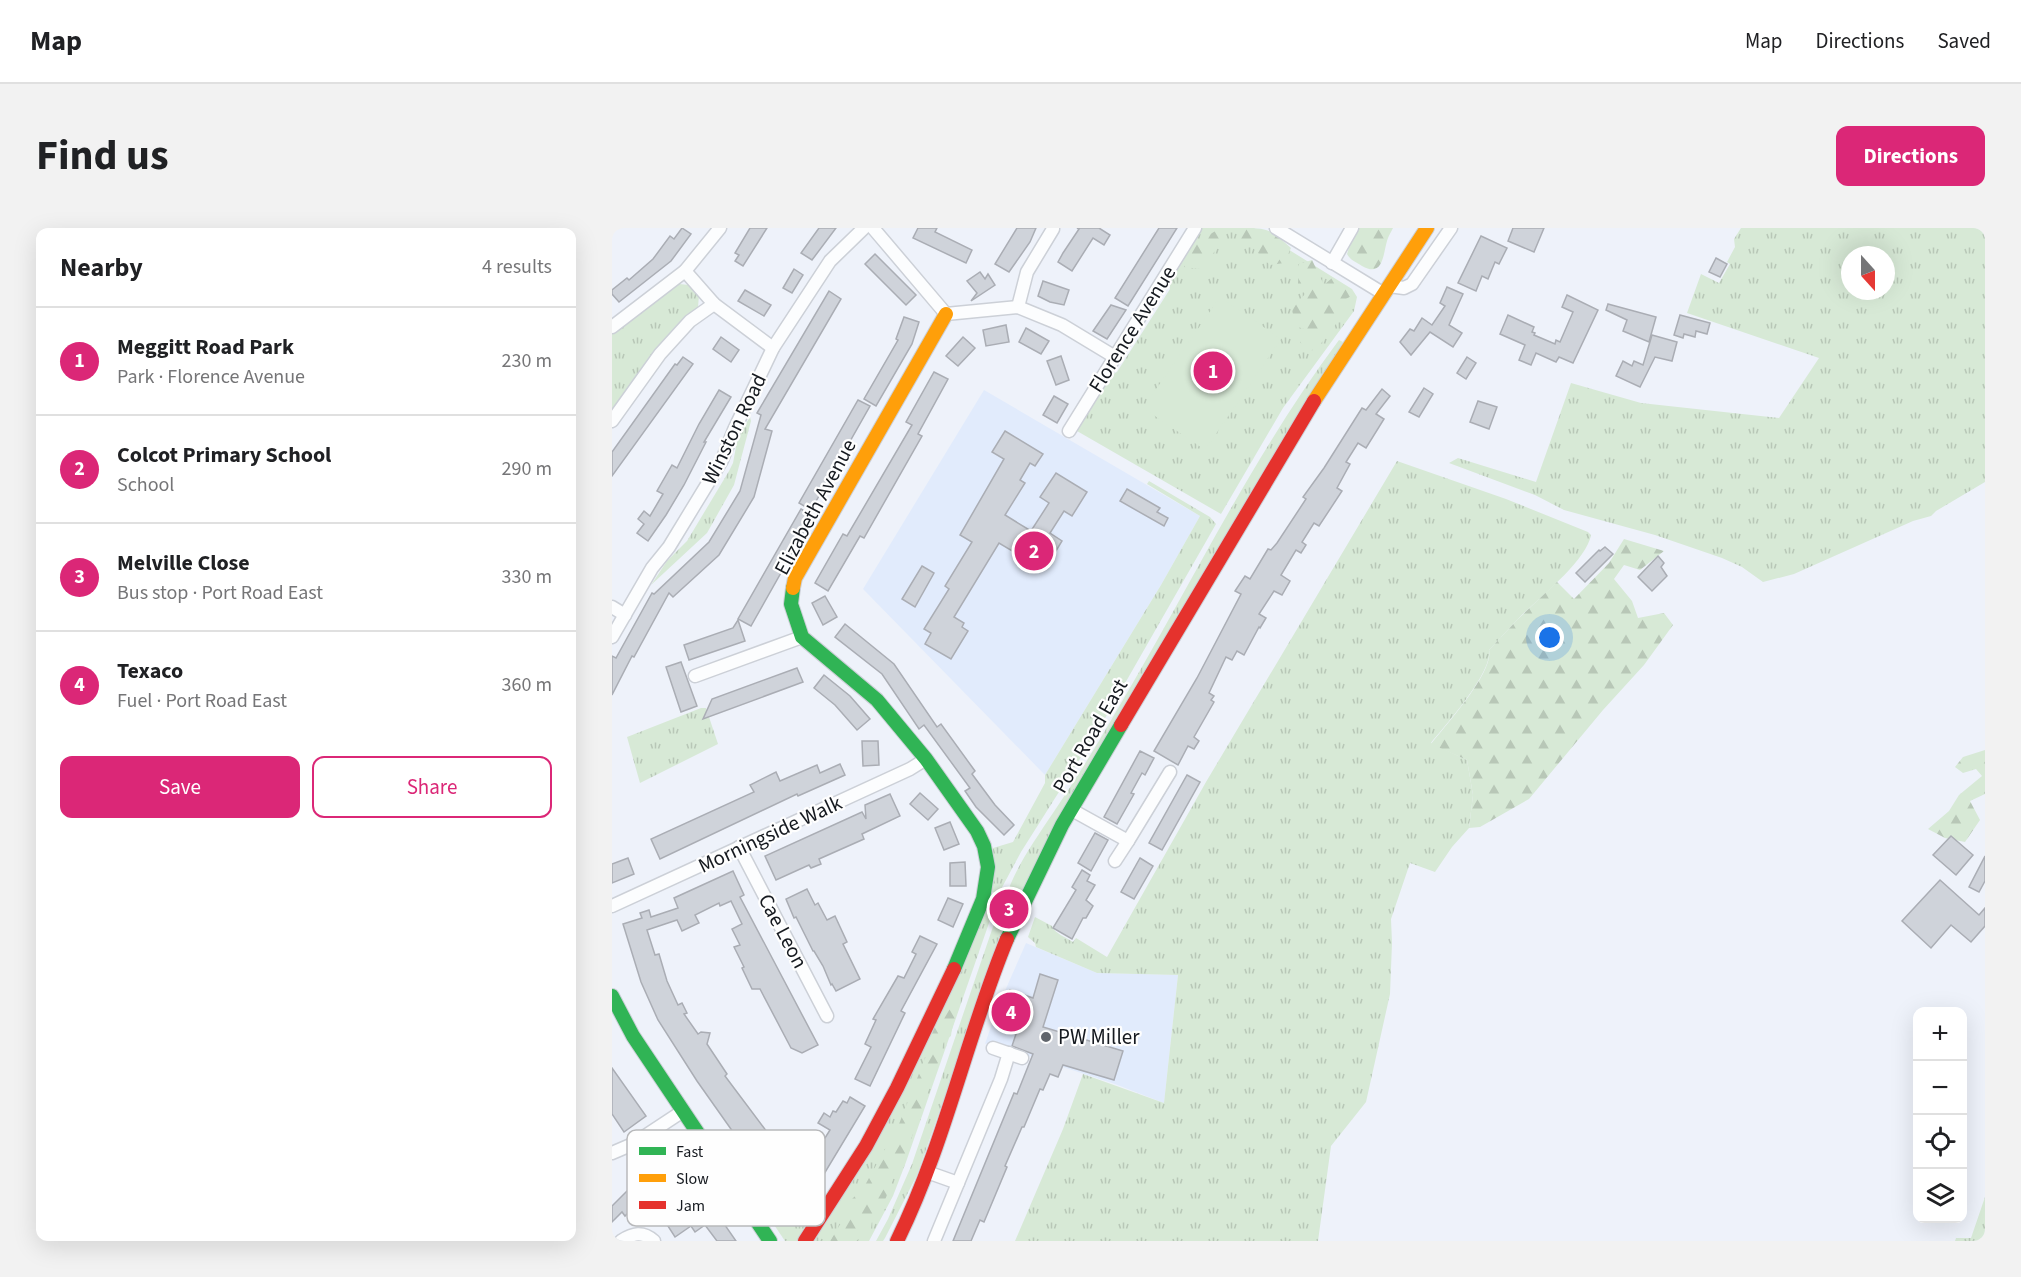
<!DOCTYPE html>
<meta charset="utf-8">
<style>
body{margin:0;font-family:"Source Sans 3",sans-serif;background:#f2f2f2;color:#202124}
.controls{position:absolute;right:18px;bottom:18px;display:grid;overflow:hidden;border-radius:12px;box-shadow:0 6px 24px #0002}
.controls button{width:54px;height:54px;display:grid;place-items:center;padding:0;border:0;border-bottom:2px solid #e0e0e0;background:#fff;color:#202124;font:30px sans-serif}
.compass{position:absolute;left:1229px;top:18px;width:54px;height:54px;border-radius:50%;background:#fff;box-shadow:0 6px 24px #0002;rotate:159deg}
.you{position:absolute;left:938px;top:410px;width:21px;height:21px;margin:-15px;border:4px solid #fff;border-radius:50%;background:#1a73e8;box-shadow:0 0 0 9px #1a73e833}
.badge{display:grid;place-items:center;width:39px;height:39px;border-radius:50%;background:#db2777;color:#fff;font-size:20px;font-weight:700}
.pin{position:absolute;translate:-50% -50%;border:3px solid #fff;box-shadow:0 2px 6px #0006}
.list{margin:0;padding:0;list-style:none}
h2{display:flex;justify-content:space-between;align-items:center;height:78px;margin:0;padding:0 24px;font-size:26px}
h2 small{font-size:20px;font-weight:400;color:#757577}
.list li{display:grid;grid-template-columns:39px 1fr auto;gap:18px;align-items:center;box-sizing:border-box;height:108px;padding:0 24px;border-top:2px solid #e0e0e0}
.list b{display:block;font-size:22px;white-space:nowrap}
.list p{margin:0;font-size:20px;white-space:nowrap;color:#757577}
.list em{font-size:20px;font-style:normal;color:#757577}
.actions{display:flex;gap:12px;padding:18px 24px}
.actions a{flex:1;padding:14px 0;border:2px solid #db2777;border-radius:12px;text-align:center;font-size:21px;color:#db2777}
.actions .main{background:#db2777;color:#fff}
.icon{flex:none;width:33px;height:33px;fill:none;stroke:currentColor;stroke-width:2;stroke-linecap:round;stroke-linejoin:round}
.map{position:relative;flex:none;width:1373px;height:1013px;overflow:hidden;border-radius:12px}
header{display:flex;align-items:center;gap:36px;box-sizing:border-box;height:84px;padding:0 30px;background:#fff;border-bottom:2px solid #e0e0e0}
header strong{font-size:28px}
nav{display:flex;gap:33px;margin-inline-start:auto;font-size:21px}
.intro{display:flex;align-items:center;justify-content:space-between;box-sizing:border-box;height:144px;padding:0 36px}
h1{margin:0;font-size:42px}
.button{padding:15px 27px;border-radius:12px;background:#db2777;color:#fff;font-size:21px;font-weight:700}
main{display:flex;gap:36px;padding:0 36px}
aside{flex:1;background:#fff;border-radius:12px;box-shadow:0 6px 24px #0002}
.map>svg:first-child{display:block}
.built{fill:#e1ebfc}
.grass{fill:url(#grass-tufts);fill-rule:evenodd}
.forest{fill:url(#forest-firs)}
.pitch{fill:#d7e9d6}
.building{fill:#cfd3da;stroke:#aaadb4;stroke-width:1.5}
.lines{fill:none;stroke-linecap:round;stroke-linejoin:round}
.street-casing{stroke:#ccd0d7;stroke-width:15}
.fast-casing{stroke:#ccd0d7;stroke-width:16}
.slow-casing{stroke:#ccd0d7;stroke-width:16}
.jam-casing{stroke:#ccd0d7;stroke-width:16}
.street{stroke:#fcfdfe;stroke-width:12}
.fast{stroke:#30b455;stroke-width:14}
.slow{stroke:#ff9f0a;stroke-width:14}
.jam{stroke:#e5322d;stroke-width:14}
.poi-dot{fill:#61656c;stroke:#fefefe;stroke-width:2}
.labels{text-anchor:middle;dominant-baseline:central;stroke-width:4.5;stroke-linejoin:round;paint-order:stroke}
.street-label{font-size:21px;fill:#15191f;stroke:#fefefe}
.poi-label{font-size:21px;fill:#15191f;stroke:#fefefe;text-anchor:start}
.key{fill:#fefefe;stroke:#b8b9bb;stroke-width:1.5}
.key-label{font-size:16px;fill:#15191f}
</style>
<header>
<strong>Map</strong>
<nav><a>Map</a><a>Directions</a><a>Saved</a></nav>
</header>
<div class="intro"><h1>Find us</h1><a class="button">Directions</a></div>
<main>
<aside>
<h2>Nearby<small>4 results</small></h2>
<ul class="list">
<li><span class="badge">1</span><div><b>Meggitt Road Park</b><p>Park · Florence Avenue</p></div><em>230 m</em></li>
<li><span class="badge">2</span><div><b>Colcot Primary School</b><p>School</p></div><em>290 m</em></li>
<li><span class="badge">3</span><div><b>Melville Close</b><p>Bus stop · Port Road East</p></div><em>330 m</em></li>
<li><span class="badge">4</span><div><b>Texaco</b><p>Fuel · Port Road East</p></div><em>360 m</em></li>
</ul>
<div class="actions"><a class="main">Save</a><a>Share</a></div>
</aside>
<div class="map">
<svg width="1373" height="1013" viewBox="0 0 1373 1013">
<defs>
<pattern id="grass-tufts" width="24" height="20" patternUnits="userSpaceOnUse" patternTransform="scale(1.5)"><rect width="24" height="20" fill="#d7e9d6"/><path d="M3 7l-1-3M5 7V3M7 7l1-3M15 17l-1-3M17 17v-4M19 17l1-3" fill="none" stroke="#b8c7b7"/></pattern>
<pattern id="forest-firs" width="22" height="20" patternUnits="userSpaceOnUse" patternTransform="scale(1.5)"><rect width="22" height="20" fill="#d7e9d6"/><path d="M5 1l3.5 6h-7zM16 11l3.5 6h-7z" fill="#b8c7b7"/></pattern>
</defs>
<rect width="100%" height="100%" fill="#eef2fa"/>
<g class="built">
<path d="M372 162 588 288 549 357 433 547 251 361Z"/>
<path d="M414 715 485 745 566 747 552 875 503 856 377 815 373 816 385 781Z"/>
</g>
<g class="grass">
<path d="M590 0H642L740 61 745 69 742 83 671 180 609 286 465 203 499 147 505 144 558 61 557 53Z"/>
<path d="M1129 0H1373V254L1324 283 1319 288 1301 293 1182 346 1151 354 1130 339 1110 330 1043 307 952 282 923 267 837 235 846 230 924 254 959 155 1029 175 1167 190 1207 130 1075 85 1089 46 1107 55 1118 36 1115 34 1123 19 1122 11ZM1238 27H1274V63H1238Z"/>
<path d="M67 56 77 57 87 67 86 79 0 185V106L62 58Z"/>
<path d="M727 112 731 114 401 679 393 672C402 641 423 612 441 585 462 554 482 522 501 489 576 363 639 230 727 112Z"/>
<path d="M138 189 139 193 122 257 95 305 39 357 55 333 75 313 117 243 121 235 126 208Z"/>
<path d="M785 233 894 271 976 304 979 307C974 334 925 371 906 391 896 401 887 412 877 422 881 444 834 497 819 515L855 532 861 567 857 600 840 619 823 644 798 635 779 691 780 715 778 766 754 874 719 918 706 1013H403L451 901 471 846 552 875 566 747 485 745 424 719 423 715 416 709 423 689 440 698C442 705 455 710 461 714L464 710 495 729 594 554Z"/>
<path d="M537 253 598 289 604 296 488 499 409 624 387 665 380 664 381 620 401 614 433 555V547L549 357 588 288 535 256Z"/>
<path d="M89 480H94L106 516 28 555 15 509Z"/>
<path d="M378 670 385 672 294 934 281 968 257 1013H198Z"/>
<path d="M392 684 394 686 392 691 395 692 305 947 273 1010 271 1013H264L276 991 300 936 385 687Z"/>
<path d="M1373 969V1013H1343L1344 1010H1359Z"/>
<path d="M157 984 199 987 203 990 187 1013H173L154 985Z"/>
</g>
<g class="forest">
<path d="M631 0C658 0 658 2 679 20L672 35 658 37 641 20 627 11Z"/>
<path d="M747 0H781C779 4 776 9 775 13 771 27 771 50 750 38 744 34 738 32 735 26L739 13Z"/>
<path d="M605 2 614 10 588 41 572 39 574 21Z"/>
<path d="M700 32 712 57 720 50 743 66 723 77 727 92 707 118 696 125 688 114 692 101 683 98 680 81 693 66 686 56 687 36Z"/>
<path d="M1012 311 1052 323 1028 342 1012 337 1002 351 1020 373 1026 390 1052 385 1061 397 1032 437 991 482 917 571 868 599 857 600 861 567 855 532 819 516C833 498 882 444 877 422L906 391 945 354 962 371 997 335Z"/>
<path d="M1373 522V566L1358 573 1368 592 1353 614 1333 610 1316 601 1337 583 1347 567 1370 548 1364 541 1351 545 1343 539 1351 529Z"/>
<path d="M349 766C349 782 340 793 339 808L332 813 325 838 297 917 292 939 283 946 268 985 260 992 259 1001 244 1013H218L232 990 240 971 252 959 287 896 316 823 324 789 339 769Z"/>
</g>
<path class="pitch" d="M608 69 669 111 593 222 531 180Z"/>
<g class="building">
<path d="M70 0 79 6 59 33 7 74 0 66V62L15 50 17 52 41 31 58 8 62 11Z"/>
<path d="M138 0H155L131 38 123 33 127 27 123 25Z"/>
<path d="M207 0H224L200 32 189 25Z"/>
<path d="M306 0H325L323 4 360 22 354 35 301 10Z"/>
<path d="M405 0H424L418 14 397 44 383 36Z"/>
<path d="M465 0H487L498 7 492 17 481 10 460 43 446 34 451 25 467 1Z"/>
<path d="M547 0H565L516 78 503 70Z"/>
<path d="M901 0H932L922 24 896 13Z"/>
<path d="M869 8 895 20 887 36 883 34 876 51 870 48 864 63 846 55Z"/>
<path d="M263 26 304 67 294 77 253 36Z"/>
<path d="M1104 30 1115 36 1108 49 1097 44Z"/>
<path d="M182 41 191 47 180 65 171 60Z"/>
<path d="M368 44 373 51 376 46 383 57 359 73 365 65 355 53Z"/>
<path d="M431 53 457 62 452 77 438 74 426 68Z"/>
<path d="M835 59 851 66 837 97 850 105 841 119 818 104 799 127 788 114 798 101 802 103 810 90 820 97 833 78 828 75Z"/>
<path d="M133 62 159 77 152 88 126 73Z"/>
<path d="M217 63 229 71 153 201 160 203 142 269 107 327 61 369 57 365 22 429 20 428 0 467V428L4 430 40 365 42 366 97 314 128 263 149 187 145 185Z"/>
<path d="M955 67 986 82 961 135 947 129 944 134 924 125 919 137 907 132 913 117 888 106 896 87 922 99 920 104 923 105 922 107 943 116 944 112 948 114 961 84 950 79Z"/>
<path d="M996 76 1044 89 1037 114 1011 103 1015 92 994 82Z"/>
<path d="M499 77 514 82 495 111 481 103Z"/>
<path d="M1068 87 1098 95 1095 106 1084 103 1083 109 1072 106 1071 110 1062 107Z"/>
<path d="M292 89 307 94 300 116 264 178 252 171 286 112 284 111Z"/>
<path d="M394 97 397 114 374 118 371 102Z"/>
<path d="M414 100 437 113 429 126 407 114Z"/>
<path d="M1040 107 1065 114 1060 133 1043 129 1028 159 1004 148 1011 133 1020 138 1022 133 1031 137Z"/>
<path d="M109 109 127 122 119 134 101 121Z"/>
<path d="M351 109 363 120 346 138 334 128Z"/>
<path d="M449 128 457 152 444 157 435 133Z"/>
<path d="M71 129 81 136 0 248V224L63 136 65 137Z"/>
<path d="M855 129 864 135 854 151 845 145Z"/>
<path d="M322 144 336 151 306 206 310 208 252 310 248 308 216 363 203 355 231 306 235 308 300 197 294 194Z"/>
<path d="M812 160 821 166 807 189 797 184Z"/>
<path d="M770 161 778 168 764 186 772 191 754 220 746 215 734 234 738 236 725 260 730 263 707 298 702 295 690 314 694 317 689 325 684 322 669 347 678 353 670 367 662 363 647 386 654 390 648 400 647 399 632 427 625 423 620 432 614 429 597 465 602 468 599 472 602 474 582 509 587 513 582 521 576 518 566 537 542 523 585 450 629 366 623 363 633 348 638 351 656 321 659 322 665 315 694 271 691 269 712 240 750 180 754 182Z"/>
<path d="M107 162 119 169 92 214H94L72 257 54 287 36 313 25 305 32 296 26 291 32 283 38 288 51 266 45 263 60 237 65 240 87 196Z"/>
<path d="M442 168 456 176 445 195 431 187Z"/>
<path d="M246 172 258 178 199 282 187 275Z"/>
<path d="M866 173 885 179 877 201 858 194Z"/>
<path d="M393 203 431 226 423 238 418 235 408 252 413 255 393 287 419 303 437 275 428 269 444 245 475 264 460 288 452 283 438 305 450 313 436 336 426 330 422 336 387 315 342 389 352 395 350 399 356 403 339 431 313 416 319 405 312 401 337 361 333 358 360 314 348 307 392 231 380 224Z"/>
<path d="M515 261 548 280 545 284 556 290 552 298 508 273Z"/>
<path d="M189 281 201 288 139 398 126 391Z"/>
<path d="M993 319 1001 326 973 354 964 345 987 322 988 323Z"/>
<path d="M1046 328 1052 335 1049 339 1055 348 1040 363 1026 349Z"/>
<path d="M310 338 322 345 303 379 290 371Z"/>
<path d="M213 368 225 389 211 397 200 375Z"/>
<path d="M126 392 133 413 77 432 72 417 121 400Z"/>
<path d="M233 396 282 436 325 499 329 496 363 543 360 546 383 577 402 597 392 607 364 579 353 563 358 560 312 497 307 501 270 446 223 409Z"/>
<path d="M69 434 85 478 69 484 54 439Z"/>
<path d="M185 440 191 454 91 491 100 471Z"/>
<path d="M212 447 238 468 258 491 245 502 223 477 202 460Z"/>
<path d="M250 513H266L267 537 251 538Z"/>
<path d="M528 523 542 530 533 547 530 545 519 565 522 566 505 596 492 589Z"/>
<path d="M228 536 233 547 186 568 185 566 48 631 39 611 142 564 138 557 164 544 168 553 205 537 208 545Z"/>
<path d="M575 547 588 554 550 622 537 615Z"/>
<path d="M308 565 326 581 316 592 298 576Z"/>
<path d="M278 566 288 588 250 606 252 611 207 631 209 636 199 640 197 637 164 652 153 628 250 584 254 591 253 577Z"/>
<path d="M338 594 347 616 332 622 323 600Z"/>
<path d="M483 605 496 612 479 643 466 635Z"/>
<path d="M1339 608 1361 627 1344 647 1321 627Z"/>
<path d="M1373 628V653L1367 664 1357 659Z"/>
<path d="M16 630 22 646 0 655V636Z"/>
<path d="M528 630 541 638 522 671 509 664Z"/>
<path d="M353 634 354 658H338V635Z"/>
<path d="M470 642 478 647 475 653 483 657 474 672 481 678 474 690H471L460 711 441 700 464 662 460 659Z"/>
<path d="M121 643 132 667 128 669 206 817 190 825 179 820 148 761H140L130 740 132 739 122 719 128 717 120 701 130 696 119 673 108 678 107 675 83 687 87 695 70 703 65 692 35 702 43 727 47 726 55 753 66 777 70 775 75 785 72 786 86 806 89 804 98 805 95 816 115 846 113 848 161 912 151 919 155 925 145 938 85 853 46 792 29 754 11 696 30 690 28 685 37 682 39 689 66 680 62 670Z"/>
<path d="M1328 652 1367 687 1373 680V698L1359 714 1339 697 1319 720 1290 693Z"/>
<path d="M195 661 203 677 206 675 215 692 223 688 235 714 231 716 248 751 224 763 220 756 219 757 211 738 202 723H201L184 689 182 690 174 671Z"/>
<path d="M336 670 351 676 341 699 326 692Z"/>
<path d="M308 708 325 716 289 783 293 785 258 858 243 851 259 819 253 816 264 792 261 791 286 748 292 750 304 726 300 724Z"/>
<path d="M428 746 446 752 431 799 511 823 502 852 451 837 446 849 438 846 431 862 428 861 412 899H410L393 938 395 939 372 994 368 992 359 1013H341L402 865 405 866 421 826 400 818 404 806 386 801 398 762 421 770Z"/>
<path d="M0 840 34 888 12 904 0 886Z"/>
<path d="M238 869 253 878 200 966 181 955 196 933 198 934 218 902 206 895 212 885 218 889 221 883 224 884 231 873 235 875Z"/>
<path d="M50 913 74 941 124 1013H105L93 997 83 1004 79 998 63 1009 54 995 72 984 68 978 71 976 52 950 38 959 32 951 48 940 38 926 41 923 39 921Z"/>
<path d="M16 962 28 973 13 988 10 984 0 994V978Z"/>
</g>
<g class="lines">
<defs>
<g id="street">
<path d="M261 0 334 86 406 79 450 97 503 129"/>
<path d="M664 0 772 66"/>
<path d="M720 35 740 0"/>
<path d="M73 43 102 76 161 120"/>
<path d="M777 58 792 60 800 56 839 0"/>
<path d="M406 79 415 44 441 1"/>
<path d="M0 99 73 43 108 0"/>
<path d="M0 193 48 126 78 93 102 76"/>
<path d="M457 203 583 0"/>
<path d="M0 379 13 387"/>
<path d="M0 409 40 340 57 319 110 232 122 202 161 120 218 33 252 0"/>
<path d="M83 448 190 409"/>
<path d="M460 582 516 613 558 544"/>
<path d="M127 619 215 788"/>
<path d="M503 633 516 613"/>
<path d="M0 678 298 541 314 531"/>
<path d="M381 820 410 830"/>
<path d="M0 925 21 916 71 883"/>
<path d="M315 944 346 955"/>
<path d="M9 1013C21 1005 31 1003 42 1013"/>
<path d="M322 1013 389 851 397 825"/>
</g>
<g id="fast">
<path d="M181 360 179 376 190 409 265 472 314 531 365 603 372 618 376 639 371 671 342 741"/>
<path d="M395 711 450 597 509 497"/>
<path d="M0 768 21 808 158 1013"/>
</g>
<g id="slow">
<path d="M702 173 815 0"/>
<path d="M181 360 183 350 334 86"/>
</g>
<g id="jam">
<path d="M509 497 702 173"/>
<path d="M193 1013 254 918 285 860 342 741"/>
<path d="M285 1013C333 916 354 810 395 711"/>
</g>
</defs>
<use href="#street" class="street-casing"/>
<use href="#fast" class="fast-casing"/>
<use href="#slow" class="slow-casing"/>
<use href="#jam" class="jam-casing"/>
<use href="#street" class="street"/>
<use href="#fast" class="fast"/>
<use href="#slow" class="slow"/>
<use href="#jam" class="jam"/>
</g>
<circle class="poi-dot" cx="434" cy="809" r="6"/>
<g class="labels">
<g class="street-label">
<text transform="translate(520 101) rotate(-58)">Florence Avenue</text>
<text transform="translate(122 201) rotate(-64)">Winston Road</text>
<text transform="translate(203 279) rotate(-62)">Elizabeth Avenue</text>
<text transform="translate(478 508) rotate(-60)">Port Road East</text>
<text transform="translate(158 606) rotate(-25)">Morningside Walk</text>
<text transform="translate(171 703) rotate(62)">Cae Leon</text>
</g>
<g class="poi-label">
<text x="446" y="809">PW Miller</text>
</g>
</g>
<rect x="15" y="902" width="198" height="96" rx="9" class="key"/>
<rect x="27" y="919" width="27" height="8" fill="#30b455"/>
<rect x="27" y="946" width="27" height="8" fill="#ff9f0a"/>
<rect x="27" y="973" width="27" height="8" fill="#e5322d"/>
<g class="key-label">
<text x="64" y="929">Fast</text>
<text x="64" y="956">Slow</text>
<text x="64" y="983">Jam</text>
</g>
</svg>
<div class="controls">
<button>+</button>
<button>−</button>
<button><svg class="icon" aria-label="locate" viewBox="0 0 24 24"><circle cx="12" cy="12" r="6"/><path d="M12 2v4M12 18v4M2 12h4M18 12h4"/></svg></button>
<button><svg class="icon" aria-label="layers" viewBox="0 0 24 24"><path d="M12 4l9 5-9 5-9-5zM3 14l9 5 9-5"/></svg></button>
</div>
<svg class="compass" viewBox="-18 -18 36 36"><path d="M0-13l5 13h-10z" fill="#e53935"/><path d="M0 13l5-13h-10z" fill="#757577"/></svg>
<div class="you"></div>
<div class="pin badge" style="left:601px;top:143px">1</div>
<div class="pin badge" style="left:422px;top:323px">2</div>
<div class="pin badge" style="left:397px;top:681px">3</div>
<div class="pin badge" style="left:399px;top:784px">4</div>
</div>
</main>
